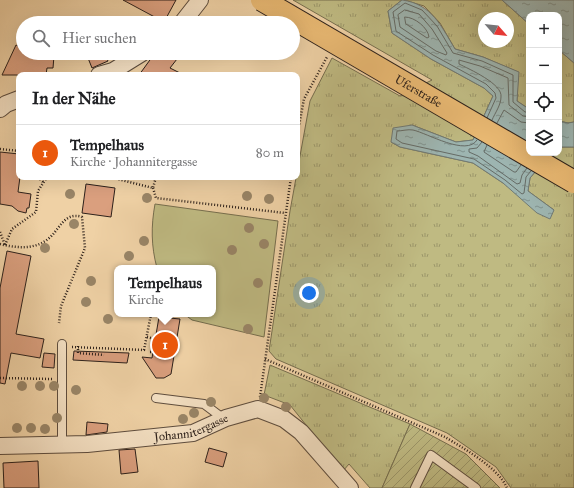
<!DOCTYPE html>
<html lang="de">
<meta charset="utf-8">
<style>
body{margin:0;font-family:"IM FELL Great Primer",serif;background:#f2f2f2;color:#202124}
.controls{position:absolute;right:12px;top:12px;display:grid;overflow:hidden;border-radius:8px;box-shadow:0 4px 16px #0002}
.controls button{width:36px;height:36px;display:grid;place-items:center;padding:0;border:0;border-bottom:1px solid #e0e0e0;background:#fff;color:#202124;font:20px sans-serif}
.compass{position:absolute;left:478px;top:12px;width:36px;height:36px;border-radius:50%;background:#fff;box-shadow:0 4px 16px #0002;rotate:118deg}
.you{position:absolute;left:309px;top:293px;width:14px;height:14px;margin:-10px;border:3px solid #fff;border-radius:50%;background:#1a73e8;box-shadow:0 0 0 6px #1a73e833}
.badge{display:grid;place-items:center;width:26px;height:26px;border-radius:50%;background:#ea580c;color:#fff;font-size:13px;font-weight:700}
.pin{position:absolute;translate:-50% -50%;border:2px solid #fff;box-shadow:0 1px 4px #0006}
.popup{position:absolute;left:114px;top:265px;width:102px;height:52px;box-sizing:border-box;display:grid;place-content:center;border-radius:8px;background:#fff;filter:drop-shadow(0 1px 3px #0005);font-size:13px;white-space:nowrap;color:#757577}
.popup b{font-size:15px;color:#202124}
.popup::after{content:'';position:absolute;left:50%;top:100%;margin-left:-8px;border:8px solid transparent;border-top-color:#fff}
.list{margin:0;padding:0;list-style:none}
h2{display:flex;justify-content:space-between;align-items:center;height:52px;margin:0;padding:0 16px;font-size:17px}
h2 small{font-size:13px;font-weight:400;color:#757577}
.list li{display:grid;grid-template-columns:26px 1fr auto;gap:12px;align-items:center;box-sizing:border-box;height:56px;padding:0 16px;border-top:1px solid #e0e0e0}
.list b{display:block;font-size:15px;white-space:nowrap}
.list p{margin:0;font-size:13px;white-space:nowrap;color:#757577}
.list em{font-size:13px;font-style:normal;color:#757577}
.icon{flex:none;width:22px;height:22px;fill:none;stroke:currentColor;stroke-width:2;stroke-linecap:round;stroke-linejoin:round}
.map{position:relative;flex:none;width:574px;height:488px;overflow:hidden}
.search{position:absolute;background:#fff;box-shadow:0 4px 16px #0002;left:16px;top:16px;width:284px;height:44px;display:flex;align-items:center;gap:10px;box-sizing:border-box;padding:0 14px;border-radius:22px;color:#757577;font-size:15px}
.panel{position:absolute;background:#fff;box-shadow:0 4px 16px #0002;left:16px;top:72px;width:284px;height:108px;border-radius:8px}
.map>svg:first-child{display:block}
.grass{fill:url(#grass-tufts);stroke:#766e4e;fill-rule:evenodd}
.park{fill:#bfba82;stroke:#766e4e}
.garden{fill:url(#garden-furrows);stroke:#766e4e}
.water{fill:url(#water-ripples);stroke:#707a75}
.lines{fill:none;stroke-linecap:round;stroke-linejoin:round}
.shore{stroke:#656b66;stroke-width:1}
.building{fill:#da9f7e;stroke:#2d211b}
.service-casing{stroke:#5e4d3e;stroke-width:10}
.minor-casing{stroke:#5e4d3e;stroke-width:18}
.path{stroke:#2d211b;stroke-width:2.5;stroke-dasharray:1 2;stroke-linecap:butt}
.service{stroke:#f5e1c4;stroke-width:8}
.minor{stroke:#f5e1c4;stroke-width:16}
.primary-bridge-casing{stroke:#2d211b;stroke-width:24;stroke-linecap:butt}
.primary-bridge{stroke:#e8b872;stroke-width:22}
.tree{fill:#998567}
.labels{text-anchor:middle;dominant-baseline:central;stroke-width:3;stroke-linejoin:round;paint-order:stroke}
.street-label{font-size:12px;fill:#2d211b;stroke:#f5e1c4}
</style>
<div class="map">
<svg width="574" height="488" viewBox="0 0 574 488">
<defs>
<pattern id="grass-tufts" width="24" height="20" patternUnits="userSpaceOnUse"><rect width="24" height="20" fill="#bfba82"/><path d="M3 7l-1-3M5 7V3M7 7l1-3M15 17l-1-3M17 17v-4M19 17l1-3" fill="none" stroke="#9c976a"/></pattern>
<pattern id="garden-furrows" width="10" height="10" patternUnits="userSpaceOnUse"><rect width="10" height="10" fill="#bfba82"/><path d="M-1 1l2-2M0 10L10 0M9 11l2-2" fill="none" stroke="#9c976a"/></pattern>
<pattern id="water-ripples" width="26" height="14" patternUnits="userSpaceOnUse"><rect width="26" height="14" fill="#9db5b1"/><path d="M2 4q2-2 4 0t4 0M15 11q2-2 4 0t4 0" fill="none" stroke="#80938f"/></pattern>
</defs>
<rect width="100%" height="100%" fill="#efd1a5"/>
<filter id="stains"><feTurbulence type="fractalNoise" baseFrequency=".005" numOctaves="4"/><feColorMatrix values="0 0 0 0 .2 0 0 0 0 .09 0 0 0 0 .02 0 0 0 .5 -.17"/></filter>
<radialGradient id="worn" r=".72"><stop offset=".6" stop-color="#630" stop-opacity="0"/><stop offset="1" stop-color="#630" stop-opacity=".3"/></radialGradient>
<g class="grass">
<path d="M293 0H402L388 11 392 33 431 59 484 88 493 96 473 140 456 142 412 125 391 142 400 147 473 163 503 183 554 210 528 191 530 178 551 153H559V147H574V488H511L496 467 447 433 276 359 269 351 290 211 310 101 332 58 400 96 432 80Z"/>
<path d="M404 0H502L529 24V109L517 101 518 72 483 57 455 49 440 23 424 6ZM484 18H508V42H484Z"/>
<path d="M559 50 574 63V122L568 123 559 121Z"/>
<path d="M270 365 410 424 382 488H370L349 464 343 471 290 405 264 395Z"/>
</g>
<path class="park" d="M155 204 278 221 264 337 192 320 184 314H213V268H157C151 246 151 226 155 204Z"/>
<path class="garden" d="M410 424 466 454 500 488H382Z"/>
<g class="water">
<path d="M402 0C432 4 441 26 455 49L483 57 519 72 517 101 529 109V153H551L530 178 528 191 554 210 550 219 537 213 503 183 473 163 400 147 391 142 393 128 412 125 456 142 473 140 493 96 484 88 431 59 392 33 388 11Z"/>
<path d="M502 0H574V63L559 50V15H529V24Z"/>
<path d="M559 121 568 123 574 122V147H559Z"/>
</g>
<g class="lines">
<g class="shore">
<path d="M405 10 419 14 432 29 447 53 446 55 436 51 400 27 398 15Z"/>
<path d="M405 17C415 17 428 28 429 37L427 38 406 24Z"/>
<path d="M487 118 496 98 495 93 486 84 433 55 396 31 393 12 405 3 422 10 437 26 453 53 482 61 513 75V102L525 112H529"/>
<path d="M492 120C495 113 501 105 501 97 503 84 469 69 459 64V60L480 66 508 78 509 105 523 116 529 117"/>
<path d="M497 123 504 110 521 122 529 123"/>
<path d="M477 140C467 157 427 133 413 130 408 129 402 131 397 131L396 139 402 143 474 159 505 180 522 194 524 193 526 177 531 171"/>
<path d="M482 142 477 148 469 149V152L478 156 517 184 520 183 522 175 527 168"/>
<path d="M487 145 484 152 514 172H516L521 165"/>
</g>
</g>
<g class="building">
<path d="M123 0H176L164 22Z"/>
<path d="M16 45 23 49V53L54 56 53 68H47L46 75H2Z"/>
<path d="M86 53H104L108 61 92 68Z"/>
<path d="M155 53H170L177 59 170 68 184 75H139Z"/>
<path d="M0 152 19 154V177H20L18 192 31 194 29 208H27L26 213 18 211 12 206 0 204Z"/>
<path d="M86 184 115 188 111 217 82 213Z"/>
<path d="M7 251 31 256 16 334 44 339 40 358 11 353 5 384 0 383V288Z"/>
<path d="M159 317 180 319 171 374 164 378H156L142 357 152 358Z"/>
<path d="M74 351 129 353 127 363 73 360Z"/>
<path d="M44 353 55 354 54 368 42 367Z"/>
<path d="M87 422 108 424 107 432 86 435Z"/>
<path d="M209 448 227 453 223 467 205 462Z"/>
<path d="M135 449 138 472 121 474 119 450Z"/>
<path d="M38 461 39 488H4L3 463Z"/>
</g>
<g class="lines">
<defs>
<g id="service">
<path d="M156 398 204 404 224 419"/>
<path d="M62 445V344"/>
<path d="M415 488 431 455 476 488"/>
</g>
<g id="minor">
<path d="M182 23 200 0"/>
<path d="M99 75 113 71 142 53"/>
<path d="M0 109 6 104 19 99"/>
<path id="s1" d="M0 446 87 444 193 433 226 418 258 409 284 419 301 432 350 488"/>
</g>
</defs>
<use href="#service" class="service-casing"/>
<use href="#minor" class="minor-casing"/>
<g class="path">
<path d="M297 136 304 99 327 57"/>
<path d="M0 149 19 151"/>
<path d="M38 177 43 182"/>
<path d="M110 177 153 188 156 177"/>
<path d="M153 188 156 198 285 213"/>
<path d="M0 232 5 245"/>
<path d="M0 244C16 248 34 250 48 239 59 231 64 211 82 217L85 248 61 306 59 323"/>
<path d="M5 245 12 229 36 212 38 191 47 177"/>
<path d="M156 314H157"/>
<path d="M147 337 155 339"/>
<path d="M78 346V353L104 355"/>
<path d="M72 347 144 350 151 314"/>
<path d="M150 352H153"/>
<path d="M265 359 445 437C463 448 499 468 507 488"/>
<path d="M0 378 52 379"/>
<path d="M260 397 291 177"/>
</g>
<use href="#service" class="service"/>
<use href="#minor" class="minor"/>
<defs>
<g id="primary-bridge">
<path id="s2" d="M262 0 574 182"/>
</g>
</defs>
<use href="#primary-bridge" class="primary-bridge-casing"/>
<use href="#primary-bridge" class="primary-bridge"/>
</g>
<g class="tree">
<circle cx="70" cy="194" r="5"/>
<circle cx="247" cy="196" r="5"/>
<circle cx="147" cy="198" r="5"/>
<circle cx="269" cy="199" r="5"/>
<circle cx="74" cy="224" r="5"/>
<circle cx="249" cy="228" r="5"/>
<circle cx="144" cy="241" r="5"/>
<circle cx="264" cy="244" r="5"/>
<circle cx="45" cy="248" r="5"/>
<circle cx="232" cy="250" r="5"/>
<circle cx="129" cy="256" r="5"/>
<circle cx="91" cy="281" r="5"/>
<circle cx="258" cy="283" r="5"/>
<circle cx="86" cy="302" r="5"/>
<circle cx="108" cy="319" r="5"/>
<circle cx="248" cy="329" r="5"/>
<circle cx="22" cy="386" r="5"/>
<circle cx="40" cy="386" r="5"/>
<circle cx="54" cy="386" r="5"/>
<circle cx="76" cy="390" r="5"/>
<circle cx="264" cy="398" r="5"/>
<circle cx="211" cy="402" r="5"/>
<circle cx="286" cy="407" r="5"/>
<circle cx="194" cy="413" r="5"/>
<circle cx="57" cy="418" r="5"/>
<circle cx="183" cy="419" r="5"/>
<circle cx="17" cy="428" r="5"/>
<circle cx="31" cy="428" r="5"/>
<circle cx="45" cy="429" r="5"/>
</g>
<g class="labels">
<g class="street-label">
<text stroke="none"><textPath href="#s2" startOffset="181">Uferstraße</textPath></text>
<text stroke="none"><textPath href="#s1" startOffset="193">Johannitergasse</textPath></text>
</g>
</g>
<rect width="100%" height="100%" filter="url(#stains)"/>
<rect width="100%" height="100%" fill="url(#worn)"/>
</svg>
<div class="controls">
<button>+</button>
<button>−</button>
<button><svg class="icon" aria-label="locate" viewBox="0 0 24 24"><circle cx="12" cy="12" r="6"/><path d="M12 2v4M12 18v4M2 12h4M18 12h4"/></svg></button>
<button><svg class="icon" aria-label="layers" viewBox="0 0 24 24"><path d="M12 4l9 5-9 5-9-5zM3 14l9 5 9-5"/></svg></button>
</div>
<svg class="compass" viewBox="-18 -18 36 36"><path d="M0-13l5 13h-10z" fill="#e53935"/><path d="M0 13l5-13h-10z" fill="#757577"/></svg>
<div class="you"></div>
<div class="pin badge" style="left:165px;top:345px">1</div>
<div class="popup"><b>Tempelhaus</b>Kirche</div>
<div class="search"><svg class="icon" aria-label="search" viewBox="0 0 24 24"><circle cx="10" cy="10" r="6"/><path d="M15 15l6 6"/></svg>Hier suchen</div>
<section class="panel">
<h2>In der Nähe<small></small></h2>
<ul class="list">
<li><span class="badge">1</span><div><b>Tempelhaus</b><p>Kirche · Johannitergasse</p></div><em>80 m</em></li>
</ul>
</section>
</div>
